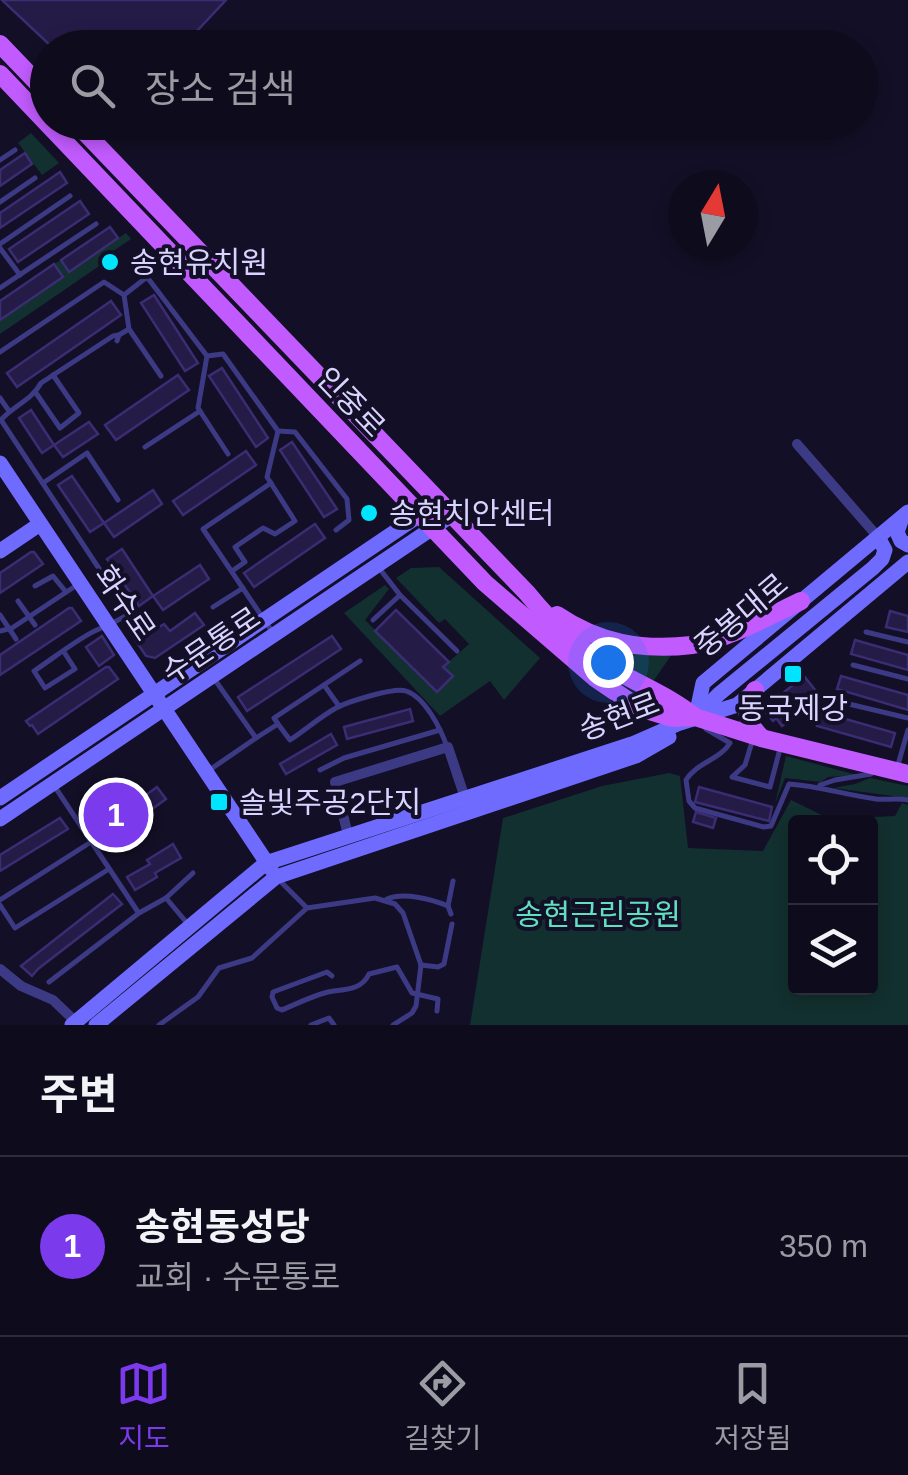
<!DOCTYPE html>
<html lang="ko">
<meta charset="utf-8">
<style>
body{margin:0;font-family:Helvetica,"Noto Sans KR",sans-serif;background:#1c1929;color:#f1f3f6}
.controls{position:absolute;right:30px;bottom:30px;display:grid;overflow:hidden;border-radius:10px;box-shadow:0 5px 15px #0003}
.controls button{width:90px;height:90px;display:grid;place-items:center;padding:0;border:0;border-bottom:2px solid #2e2b3b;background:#0e0b1c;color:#f1f3f6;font:50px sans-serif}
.compass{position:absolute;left:668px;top:170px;width:90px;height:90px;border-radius:50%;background:#0e0b1c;box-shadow:0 5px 15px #0003;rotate:10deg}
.you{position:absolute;left:608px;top:662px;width:35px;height:35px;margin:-25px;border:8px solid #fff;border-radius:50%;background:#1a73e8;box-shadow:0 0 0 15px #1a73e833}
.badge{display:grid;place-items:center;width:65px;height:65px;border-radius:50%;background:#7c3aed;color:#fff;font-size:32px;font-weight:700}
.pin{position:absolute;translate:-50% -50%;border:5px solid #fff;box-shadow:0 2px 10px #0006}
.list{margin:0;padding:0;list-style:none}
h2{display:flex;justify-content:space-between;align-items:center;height:130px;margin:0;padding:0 40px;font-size:42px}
h2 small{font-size:32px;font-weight:400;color:#9b9ba3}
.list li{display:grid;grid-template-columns:65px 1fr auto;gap:30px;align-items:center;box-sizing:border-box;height:180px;padding:0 40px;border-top:2px solid #2e2b3b}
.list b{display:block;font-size:38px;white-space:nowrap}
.list p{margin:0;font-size:32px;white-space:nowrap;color:#9b9ba3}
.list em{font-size:32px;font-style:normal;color:#9b9ba3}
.icon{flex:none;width:55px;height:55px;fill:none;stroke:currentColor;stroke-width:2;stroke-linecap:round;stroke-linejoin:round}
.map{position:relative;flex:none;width:908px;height:1025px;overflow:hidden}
.search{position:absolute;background:#0e0b1c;box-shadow:0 5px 15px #0003;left:30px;right:30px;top:30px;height:110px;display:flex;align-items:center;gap:25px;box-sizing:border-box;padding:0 35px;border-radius:55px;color:#9b9ba3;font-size:38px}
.sheet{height:310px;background:#0e0b1c}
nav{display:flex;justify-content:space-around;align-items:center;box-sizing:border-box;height:140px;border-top:2px solid #2e2b3b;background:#0e0b1c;font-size:28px;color:#9b9ba3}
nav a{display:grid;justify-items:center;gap:5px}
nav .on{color:#7c3aed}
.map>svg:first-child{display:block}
.green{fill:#12302f;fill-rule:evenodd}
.building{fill:#241b47;stroke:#3b2d73;stroke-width:2.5}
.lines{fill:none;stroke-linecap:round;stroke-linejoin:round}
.lane{stroke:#3d3a85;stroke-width:5}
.street{stroke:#3d3a85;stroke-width:10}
.secondary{stroke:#6f6bff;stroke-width:15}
.primary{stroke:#c25bff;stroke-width:18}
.poi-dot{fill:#00e5ff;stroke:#130f26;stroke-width:4}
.labels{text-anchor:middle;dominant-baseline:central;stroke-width:8;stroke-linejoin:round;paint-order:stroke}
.poi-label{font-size:30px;fill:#d9d4ff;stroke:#130f26;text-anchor:start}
.street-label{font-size:30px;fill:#d9d4ff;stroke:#130f26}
.park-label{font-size:30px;fill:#5fe0c0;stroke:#130f26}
</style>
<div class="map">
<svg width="908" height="1025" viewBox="0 0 908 1025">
<rect width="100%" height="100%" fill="#130f26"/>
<g class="green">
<path d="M31 133 59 163 42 175 18 143Z"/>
<path d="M126 233 131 239 103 258 105 262 0 334V320L63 277 54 264 61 260 69 272Z"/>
<path d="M439 567 540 658 504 700 490 681 440 716 344 613 385 585 389 589 365 620 437 691 452 676 443 667 469 644 445 619 439 623 396 578 411 568Z"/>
<path d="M594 645 621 650 672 654 652 683 592 646Z"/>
<path d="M786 756 857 775 828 777 821 782 785 778 775 804Z"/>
<path d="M669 773 680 776 688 848 763 851 791 800 830 819 895 816 902 803 908 805V1025H470L503 818 602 786ZM796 822H870V988H796Z"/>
<path d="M870 778 908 786V798L833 788 855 784Z"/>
</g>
<g class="building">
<path d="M2 0H226L181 48H53Z"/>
<path d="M25 153 32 164 0 186V170Z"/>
<path d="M60 172 67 183 0 228V213Z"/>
<path d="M80 201 89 214 18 262 9 249Z"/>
<path d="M110 227 118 238 69 272 61 260Z"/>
<path d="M54 264 63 277 0 320V301Z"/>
<path d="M154 295 198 363 185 371 141 303Z"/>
<path d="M111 301 121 315 17 387 7 373Z"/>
<path d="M222 368 268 438 256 447 209 376Z"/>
<path d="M178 375 189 390 116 440 105 425Z"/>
<path d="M31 410 54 445 42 453 19 418Z"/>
<path d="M89 422 98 434 63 457 54 445Z"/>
<path d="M292 442 337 509 324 517 280 450Z"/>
<path d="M246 451 256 465 183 515 173 501Z"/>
<path d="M72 476 104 523 90 532 58 485Z"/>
<path d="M153 490 162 504 114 537 104 523Z"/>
<path d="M315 524 325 538 254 587 244 573Z"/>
<path d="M122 549 153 596 139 606 107 559Z"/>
<path d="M31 552H34L43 564 0 593V573Z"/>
<path d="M200 565 209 579 163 610 153 596Z"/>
<path d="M69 608H72L81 621 0 675V655Z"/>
<path d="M396 610 449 662 443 667 453 676 437 692 375 631Z"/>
<path d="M890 611 908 616V632L886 627Z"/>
<path d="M195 613 204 625 155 658 146 656 130 632 144 623 149 629 157 624 159 627 164 624 170 631Z"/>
<path d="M102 636 114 655 99 666 86 647Z"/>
<path d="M332 636 341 649 247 711 238 697Z"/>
<path d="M855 640 908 655V670L851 654Z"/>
<path d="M106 667H109L118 679 38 734 32 725 30 726 26 721Z"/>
<path d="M804 676 820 696 782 726 776 718 773 721 766 713 770 710 767 706Z"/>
<path d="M841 676 908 695V710L837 689Z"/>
<path d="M410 709 413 721 347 739 344 727Z"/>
<path d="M821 712 895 733 891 747 817 726Z"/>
<path d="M331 734 337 745 286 774 280 764Z"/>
<path d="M157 787 166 799 137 820 111 846 86 811 116 790 128 808Z"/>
<path d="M699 787 772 807 769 821 695 802Z"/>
<path d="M696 812 716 818 713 828 693 822Z"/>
<path d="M60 818 68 829 0 871V855Z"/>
<path d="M173 844 181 858 155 873 157 877 135 890 127 877 150 864 147 860Z"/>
<path d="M113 894 122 904 38 969 32 976 21 966Z"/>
</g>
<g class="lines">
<g class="lane">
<path d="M0 160 15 150"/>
<path d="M0 202 35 178"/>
<path d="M0 244 70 196"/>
<path d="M0 248 20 275"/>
<path d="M0 288 96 224"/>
<path d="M124 295 147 277 207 356"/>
<path d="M129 329 161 376"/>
<path d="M0 352 104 282 124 295 129 329 119 335 117 341"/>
<path d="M36 393 60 428 79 413 53 375"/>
<path d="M0 398 9 411"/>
<path d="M278 431 295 432 347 499 349 520 336 530"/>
<path d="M145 447 200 411"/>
<path d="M228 454 198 408 207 356 223 354 278 431 267 477 295 521 275 534 263 528 235 547 245 562 232 571"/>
<path d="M43 483 87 453 118 500"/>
<path d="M271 483 203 529 273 633"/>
<path d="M379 568 400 595 457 651"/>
<path d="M35 586 53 576 66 592"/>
<path d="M18 601 35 625"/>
<path d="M213 607 243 588"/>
<path d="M0 615 16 639"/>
<path d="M373 620 400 595"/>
<path d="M0 631 12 628 77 585"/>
<path d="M866 632 908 642"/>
<path d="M64 652 75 669 45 688 34 671C51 660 81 636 99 629 112 624 117 621 129 614L1 420C13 406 32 400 41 383L113 336 119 335"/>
<path d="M853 665 908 679"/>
<path d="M324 685 339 706"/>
<path d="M832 700 908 718"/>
<path d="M278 724 290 740C305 730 320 717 336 708 347 702 394 687 406 691 425 697 441 729 447 747"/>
<path d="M706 729 730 743C720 760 697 762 686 780L689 801 695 808 764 827 771 826 789 784C819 786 846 795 876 799 887 800 897 798 908 800"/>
<path d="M256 738 278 724 274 718 360 661"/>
<path d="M752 742 745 765 732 777 770 787 781 745"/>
<path d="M897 768 908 730"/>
<path d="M320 770 344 758 440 730"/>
<path d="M208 771 256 738 215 680"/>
<path d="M53 784 138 912"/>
<path d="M820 785 835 780 871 774 873 767"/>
<path d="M277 878 307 908"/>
<path d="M166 898 187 923"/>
<path d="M387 899C404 892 431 899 448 906L451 914"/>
<path d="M0 900 91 842"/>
<path d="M0 905 15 928 109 869"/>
<path d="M448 906 453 881"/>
<path d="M421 965 438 967 444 964 452 924"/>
<path d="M332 976 327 972 273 992 272 997 277 1008 282 1010C296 1004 312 996 328 992 344 989 361 991 369 974L397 967 412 993 438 999 437 1011"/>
<path d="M49 982 139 913 166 898 193 873"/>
<path d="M159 1025 198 997 219 968 252 958 307 908 375 898 395 904 403 913 421 965 416 1006 412 1013 393 1025"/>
<path d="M311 1025 329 1018 334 1025"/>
</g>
<g class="street">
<path d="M797 444 878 537"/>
<path d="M348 835 335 782 448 747 465 798"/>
<path d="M0 969 21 986 53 1000 76 1022"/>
</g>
<g class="secondary">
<path d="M0 463 271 869"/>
<path d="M902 518 897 532 901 541 908 545"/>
<path d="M0 551 40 524"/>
<path d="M698 715 719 694 873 568 882 559 885 550 878 537"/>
<path d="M696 716 703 683 908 512"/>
<path d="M0 798 439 502"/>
<path d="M0 819 452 515"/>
<path d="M72 1025 266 863 632 744 680 723 737 705 908 562"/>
<path d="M96 1025 276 877 636 756 669 737"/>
</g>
<g class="primary">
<path d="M0 44 48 94"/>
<path d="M0 74 485 583 595 678 639 708 672 718 695 717 761 738 908 774"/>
<path d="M75 122 527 593C553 625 579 649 615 670 642 686 671 697 695 717"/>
<path d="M557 615C598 643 642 651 692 645 726 640 769 616 801 601"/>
<path d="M755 690C744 711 744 720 761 737"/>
</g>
</g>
<g class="poi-dot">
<circle cx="110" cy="262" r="10"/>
<circle cx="369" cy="513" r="10"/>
<rect x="783" y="664" width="20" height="20" rx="5"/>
<rect x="209" y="792" width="20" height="20" rx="5"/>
</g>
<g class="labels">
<g class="poi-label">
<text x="130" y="262">송현유치원</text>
<text x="389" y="513">송현치안센터</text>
<text x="793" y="708" text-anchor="middle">동국제강</text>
<text x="239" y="802">솔빛주공2단지</text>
</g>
<g class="street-label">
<text transform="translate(351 402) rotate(46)">인중로</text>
<text transform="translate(125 603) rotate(56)">화수로</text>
<text transform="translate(741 615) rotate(-40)">중봉대로</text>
<text transform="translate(211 645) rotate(-34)">수문통로</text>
<text transform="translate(619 716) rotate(-21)">송현로</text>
</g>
<g class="park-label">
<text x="598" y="914">송현근린공원</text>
</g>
</g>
</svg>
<div class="controls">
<button><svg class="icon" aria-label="locate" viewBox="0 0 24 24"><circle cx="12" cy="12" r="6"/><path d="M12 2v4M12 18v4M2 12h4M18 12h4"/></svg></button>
<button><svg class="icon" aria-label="layers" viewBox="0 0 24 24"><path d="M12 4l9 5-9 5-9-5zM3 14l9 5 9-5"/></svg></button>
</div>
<svg class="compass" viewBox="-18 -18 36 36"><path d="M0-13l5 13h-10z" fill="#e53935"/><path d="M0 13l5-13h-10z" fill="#9b9ba3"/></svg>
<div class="you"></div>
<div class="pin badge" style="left:116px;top:815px">1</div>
<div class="search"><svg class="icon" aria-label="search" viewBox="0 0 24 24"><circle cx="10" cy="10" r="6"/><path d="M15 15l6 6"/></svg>장소 검색</div>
</div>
<section class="sheet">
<h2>주변<small></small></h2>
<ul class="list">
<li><span class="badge">1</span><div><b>송현동성당</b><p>교회 · 수문통로</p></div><em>350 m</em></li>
</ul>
</section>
<nav>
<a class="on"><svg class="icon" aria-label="map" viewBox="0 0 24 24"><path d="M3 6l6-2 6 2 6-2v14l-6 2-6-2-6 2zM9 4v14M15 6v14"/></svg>지도</a>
<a><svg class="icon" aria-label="directions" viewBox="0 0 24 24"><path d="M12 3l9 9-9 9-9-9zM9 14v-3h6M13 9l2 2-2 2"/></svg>길찾기</a>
<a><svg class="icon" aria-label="saved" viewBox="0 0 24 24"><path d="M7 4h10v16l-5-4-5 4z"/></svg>저장됨</a>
</nav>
